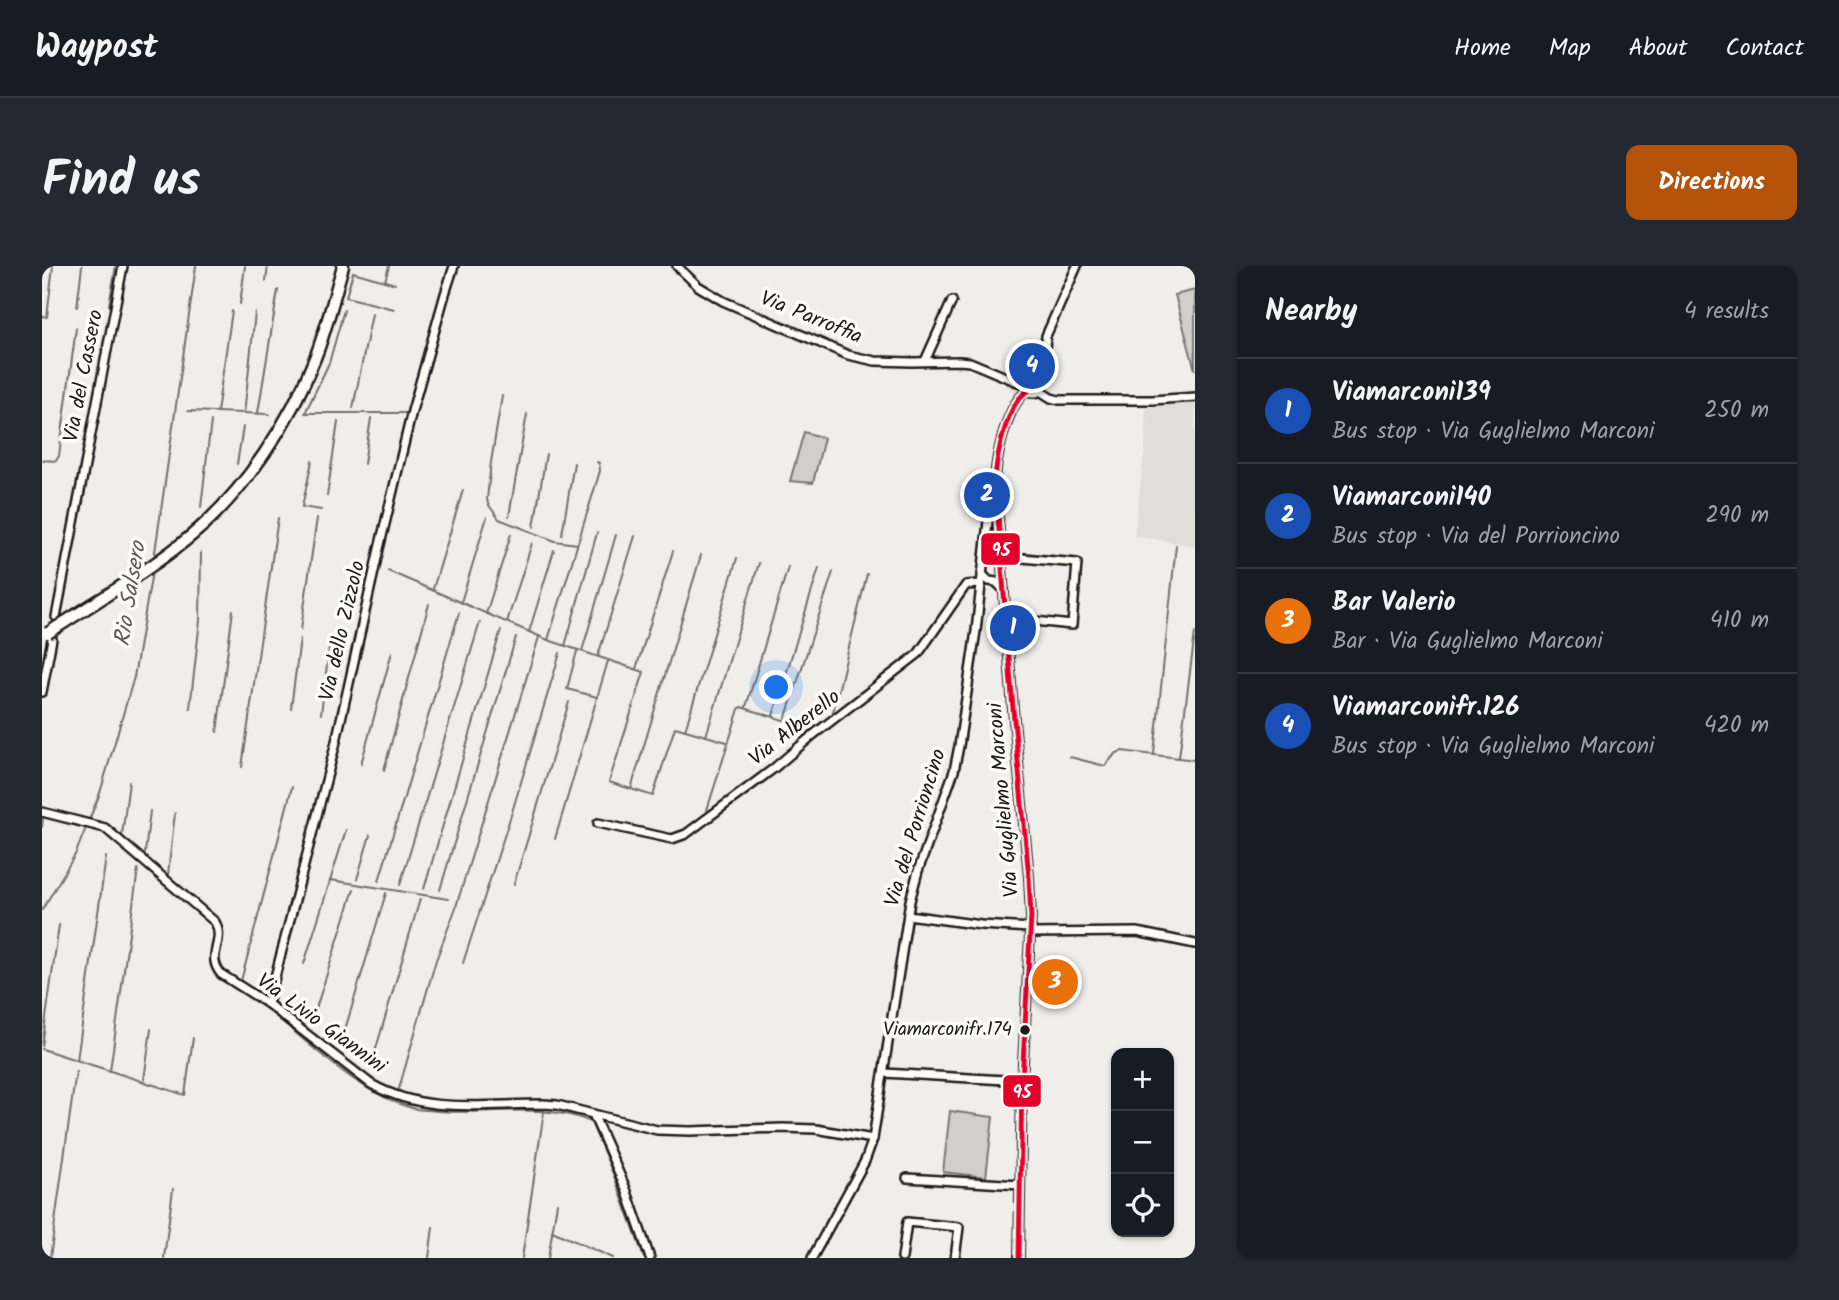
<!DOCTYPE html>
<meta charset="utf-8">
<style>
body{margin:0;font-family:Kalam,sans-serif;background:#242831;color:#f1f3f6}
.controls{position:absolute;right:21px;bottom:21px;display:grid;overflow:hidden;border-radius:14px;box-shadow:0 2px 5px #0004}
.controls button{width:63px;height:63px;display:grid;place-items:center;padding:0;border:0;border-bottom:2px solid #363941;background:#171b24;color:#f1f3f6;font:35px sans-serif}
.you{position:absolute;left:735px;top:422px;width:24px;height:24px;margin:-18px;border:5px solid #fff;border-radius:50%;background:#1a73e8;box-shadow:0 0 0 10px #1a73e833}
.badge{display:grid;place-items:center;width:46px;height:46px;border-radius:50%;background:#b45309;color:#fff;font-size:23px;font-weight:700}
.pin{position:absolute;translate:-50% -50%;border:4px solid #fff;box-shadow:0 2px 7px #0006}
.list{margin:0;padding:0;list-style:none}
h2{display:flex;justify-content:space-between;align-items:center;height:91px;margin:0;padding:0 28px;font-size:30px}
h2 small{font-size:23px;font-weight:400;color:#9ea1a6}
.list li{display:grid;grid-template-columns:46px 1fr auto;gap:21px;align-items:center;box-sizing:border-box;height:105px;padding:0 28px;border-top:2px solid #363941}
.list b{display:block;font-size:26px;white-space:nowrap}
.list p{margin:0;font-size:23px;white-space:nowrap;color:#9ea1a6}
.list em{font-size:23px;font-style:normal;color:#9ea1a6}
.icon{flex:none;width:38px;height:38px;fill:none;stroke:currentColor;stroke-width:2;stroke-linecap:round;stroke-linejoin:round}
.map{position:relative;flex:none;width:1153px;height:992px;overflow:hidden;border-radius:14px}
header{display:flex;align-items:center;gap:42px;box-sizing:border-box;height:98px;padding:0 35px;background:#171b24;border-bottom:2px solid #363941}
header strong{font-size:33px}
nav{display:flex;gap:38px;margin-inline-start:auto;font-size:24px}
.intro{display:flex;align-items:center;justify-content:space-between;box-sizing:border-box;height:168px;padding:0 42px}
h1{margin:0;font-size:49px}
.button{padding:18px 32px;border-radius:14px;background:#b45309;color:#fff;font-size:24px;font-weight:700}
main{display:flex;gap:42px;padding:0 42px}
aside{flex:1;background:#171b24;border-radius:14px;box-shadow:0 2px 5px #0004}
.map>svg:first-child{display:block}
.built{fill:#e0deda}
.green{fill:#d0cfcc;stroke:#767674;stroke-width:2}
.lines{fill:none;stroke-linecap:round;stroke-linejoin:round}
.stream{stroke:#706f6d;stroke-width:2}
.minor-casing{stroke:#1c1c1c;stroke-width:12}
.secondary-casing{stroke:#1c1c1c;stroke-width:15}
.minor{stroke:#fdfcf7;stroke-width:7}
.secondary{stroke:#fdfcf7;stroke-width:10}
.secondary-bridge-casing{stroke:#1c1c1c;stroke-width:15;stroke-linecap:butt}
.secondary-bridge{stroke:#fdfcf7;stroke-width:10}
.bus-1-casing{stroke:#fdfcf7;stroke-width:10}
.bus-1{stroke:#e4002b;stroke-width:5}
.bus-dot{fill:#1c1c1c;stroke:#fdfcf7;stroke-width:2.5}
.labels{text-anchor:middle;dominant-baseline:central;stroke-width:7;stroke-linejoin:round;paint-order:stroke}
.bus-label{font-size:19px;fill:#1c1c1c;stroke:#fdfcf7;text-anchor:end}
.street-label{font-size:21px;fill:#1c1c1c;stroke:#fdfcf7}
.water-label{font-size:23px;font-style:italic;fill:#5b5b59;stroke:#fdfcf7}
.line-badge{stroke:#fdfcf7;stroke-width:2.5}
.badge-label{font-size:19px;text-anchor:middle;font-weight:bold;fill:#fff}
</style>
<header>
<strong>Waypost</strong>
<nav><a>Home</a><a>Map</a><a>About</a><a>Contact</a></nav>
</header>
<div class="intro"><h1>Find us</h1><a class="button">Directions</a></div>
<main>
<div class="map">
<svg width="1153" height="992" viewBox="0 0 1153 992">
<rect width="100%" height="100%" fill="#f0eeea"/>
<filter id="ink" filterUnits="userSpaceOnUse"><feTurbulence type="fractalNoise" baseFrequency=".0143" numOctaves="2"/><feDisplacementMap in="SourceGraphic" scale="14" xChannelSelector="R" yChannelSelector="G"/><feConvolveMatrix kernelMatrix="1 2 1 2 8 2 1 2 1" color-interpolation-filters="sRGB"/></filter>
<g filter="url(#ink)">
<path class="built" d="M1153 135V280L1092 270 1103 181 1104 142Z"/>
<g class="green">
<path d="M1153 24V104L1133 29Z"/>
<path d="M762 166 782 172 771 217 748 215Z"/>
<path d="M908 845 951 851 944 911 901 906Z"/>
</g>
<g class="lines">
<g class="stream">
<path d="M224 15 226 0"/>
<path d="M343 15 347 0"/>
<path d="M198 38 203 0"/>
<path d="M67 39 74 0"/>
<path d="M35 41 40 0"/>
<path d="M352 43 304 31 311 6 353 18"/>
<path d="M0 50 5 51 11 0"/>
<path d="M460 130 449 196 445 233 446 238 457 253 513 275 535 278"/>
<path d="M311 142 330 48"/>
<path d="M146 145 227 148"/>
<path d="M264 145 287 97 302 44"/>
<path d="M175 146 190 45"/>
<path d="M216 147 236 24"/>
<path d="M263 147H364"/>
<path d="M202 148 213 47"/>
<path d="M0 194 14 195 17 190 34 62"/>
<path d="M270 195 260 241 279 244"/>
<path d="M195 198 201 161"/>
<path d="M322 198 329 152"/>
<path d="M285 230 296 156"/>
<path d="M159 241 169 155"/>
<path d="M467 250 485 148"/>
<path d="M492 261 504 188"/>
<path d="M520 268 532 197"/>
<path d="M112 293 154 0"/>
<path d="M346 305 506 374 602 406 567 516 611 530 633 461 685 476"/>
<path d="M391 323 421 224"/>
<path d="M419 336 445 251"/>
<path d="M444 348 469 268"/>
<path d="M465 356 490 277"/>
<path d="M259 363 275 252"/>
<path d="M487 366 512 284"/>
<path d="M506 374 558 205 557 197 555 196"/>
<path d="M523 380 555 267"/>
<path d="M535 385 525 423 555 431"/>
<path d="M540 385 574 269"/>
<path d="M556 390 593 270"/>
<path d="M594 403 631 285"/>
<path d="M704 441 746 301"/>
<path d="M148 442 158 354 159 286"/>
<path d="M249 442 258 373"/>
<path d="M279 448 287 382"/>
<path d="M731 450 777 302"/>
<path d="M790 450 825 308"/>
<path d="M743 454 791 306"/>
<path d="M643 464 695 292"/>
<path d="M175 466 191 344"/>
<path d="M664 470 717 297"/>
<path d="M1112 488 1134 279"/>
<path d="M1028 491 1063 500 1073 488 1080 485 1153 494"/>
<path d="M1137 491 1153 367"/>
<path d="M319 498 350 386"/>
<path d="M200 501 236 252"/>
<path d="M342 504 387 338"/>
<path d="M720 507 735 495"/>
<path d="M589 523 659 289"/>
<path d="M665 544 697 443 699 441 771 463"/>
<path d="M47 554 58 527 92 411 110 306"/>
<path d="M0 561 1 552"/>
<path d="M80 569 87 516"/>
<path d="M513 573 566 395"/>
<path d="M103 587 108 545"/>
<path d="M126 608 133 547"/>
<path d="M315 613 328 569"/>
<path d="M289 614 406 633"/>
<path d="M337 615 417 347"/>
<path d="M472 618 527 436"/>
<path d="M358 619 438 356"/>
<path d="M382 623 459 364"/>
<path d="M398 624 474 371"/>
<path d="M0 644 34 587 45 559"/>
<path d="M421 697 470 546 518 387"/>
<path d="M262 698 304 564"/>
<path d="M199 715 250 521"/>
<path d="M231 748C274 783 318 828 373 843 380 844 388 844 395 845 443 849 505 836 549 856L571 907 602 992"/>
<path d="M269 758 312 623"/>
<path d="M299 777 344 627"/>
<path d="M0 780 17 659"/>
<path d="M0 783 143 829 151 772"/>
<path d="M35 794 64 591"/>
<path d="M328 803 378 633"/>
<path d="M68 805 96 603"/>
<path d="M102 814 109 763"/>
<path d="M356 826 394 694 413 644 497 371"/>
<path d="M510 965 571 992"/>
<path d="M8 992 34 805"/>
<path d="M122 992 131 923"/>
<path d="M387 992 391 961"/>
<path d="M480 992 502 845"/>
<path d="M506 992 515 937"/>
</g>
<defs>
<g id="minor">
<path d="M635 0 656 20 681 35 806 89 833 95 870 96 917 95 928 96 973 115 983 118"/>
<path d="M883 95 910 35"/>
<circle cx="992" cy="119" r="8"/>
<path d="M995 111 1002 95 1004 70 1035 0"/>
<path d="M998 125 1009 132 1017 134H1110L1153 131"/>
<path d="M959 290 1035 297 1030 359 965 352"/>
<path d="M940 308 947 315 954 316 962 324"/>
<path d="M14 351 81 0"/>
<path d="M0 426 10 373"/>
<path d="M0 546 63 562 173 656C184 676 163 689 179 708L226 738 329 818C384 849 441 838 502 838L515 839 615 864 648 865 741 862 774 863 831 873"/>
<path d="M556 557 630 573 644 568 731 503 771 469 876 388 924 319 939 318"/>
<path d="M866 649 939 659 989 662"/>
<path d="M989 667 1095 666 1153 678"/>
<path d="M226 738 293 480 337 283 370 145 403 28 412 0"/>
<path d="M842 807 980 815"/>
<path d="M551 848 584 923 608 992"/>
<path d="M865 912 978 919"/>
<path d="M770 992 823 895 831 873 868 635 876 605 912 505 917 480 934 365 950 219"/>
<path d="M860 992 865 956 917 961 913 992"/>
<path d="M977 992 980 815 989 651 987 611 971 443 953 212C955 189 965 136 986 125"/>
</g>
<path id="secondary" d="M23 356C66 328 111 302 150 269 203 225 248 156 273 92 285 62 292 30 301 0"/>
</defs>
<use href="#minor" class="minor-casing"/>
<use href="#secondary" class="secondary-casing"/>
<use href="#minor" class="minor"/>
<use href="#secondary" class="secondary"/>
<defs>
<path id="secondary-bridge" d="M6 367 23 356"/>
</defs>
<use href="#secondary-bridge" class="secondary-bridge-casing"/>
<use href="#secondary-bridge" class="secondary-bridge"/>
<defs>
<path id="bus-1" d="M977 992 980 815 989 651 987 611 971 443 953 212C955 189 965 136 986 125"/>
</defs>
<use href="#bus-1" class="bus-1-casing"/>
<use href="#bus-1" class="bus-1"/>
</g>
</g>
<circle class="bus-dot" cx="983" cy="764" r="6"/>
<g class="labels">
<g class="bus-label">
<text x="970" y="764">Viamarconifr.174</text>
</g>
<g class="street-label">
<text transform="translate(769 52) rotate(22)">Via Parroffia</text>
<text transform="translate(42 110) rotate(-79)">Via del Cassero</text>
<text transform="translate(301 365) rotate(-77)">Via dello Zizzolo</text>
<text transform="translate(753 462) rotate(-38)">Via Alberello</text>
<text transform="translate(962 534) rotate(-95)">Via Guglielmo Marconi</text>
<text transform="translate(874 562) rotate(-73)">Via del Porrioncino</text>
<text transform="translate(279 758) rotate(36)">Via Livio Giannini</text>
</g>
<g class="water-label">
<text transform="translate(89 328) rotate(-81)">Rio Salsero</text>
</g>
</g>
<g class="line-badge">
<rect x="938" y="266" width="41" height="34" rx="7" fill="#e4002b"/>
<rect x="960" y="808" width="40" height="34" rx="7" fill="#e4002b"/>
</g>
<g class="badge-label">
<text x="959" y="290">95</text>
<text x="980" y="832">95</text>
</g>
</svg>
<div class="controls">
<button>+</button>
<button>−</button>
<button><svg class="icon" aria-label="locate" viewBox="0 0 24 24"><circle cx="12" cy="12" r="6"/><path d="M12 2v4M12 18v4M2 12h4M18 12h4"/></svg></button>
</div>
<div class="you"></div>
<div class="pin badge" style="left:971px;top:362px;background:#1a4fb4">1</div>
<div class="pin badge" style="left:945px;top:229px;background:#1a4fb4">2</div>
<div class="pin badge" style="left:1013px;top:716px;background:#e8710a">3</div>
<div class="pin badge" style="left:990px;top:100px;background:#1a4fb4">4</div>
</div>
<aside>
<h2>Nearby<small>4 results</small></h2>
<ul class="list">
<li><span class="badge" style="background:#1a4fb4">1</span><div><b>Viamarconi139</b><p>Bus stop · Via Guglielmo Marconi</p></div><em>250 m</em></li>
<li><span class="badge" style="background:#1a4fb4">2</span><div><b>Viamarconi140</b><p>Bus stop · Via del Porrioncino</p></div><em>290 m</em></li>
<li><span class="badge" style="background:#e8710a">3</span><div><b>Bar Valerio</b><p>Bar · Via Guglielmo Marconi</p></div><em>410 m</em></li>
<li><span class="badge" style="background:#1a4fb4">4</span><div><b>Viamarconifr.126</b><p>Bus stop · Via Guglielmo Marconi</p></div><em>420 m</em></li>
</ul>
</aside>
</main>
